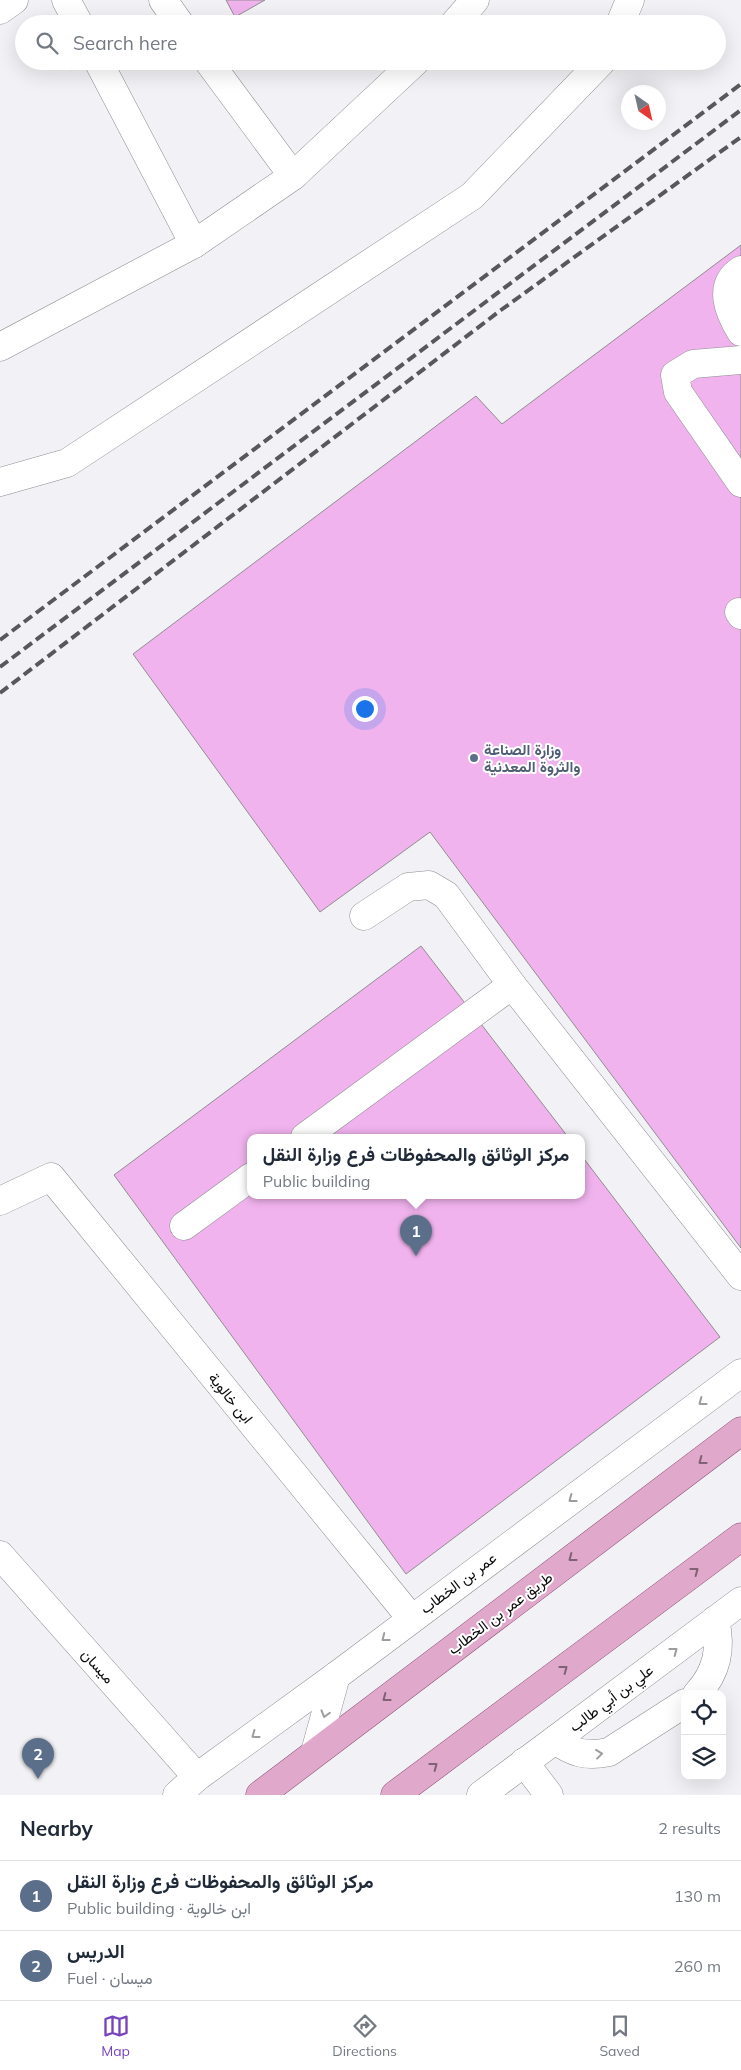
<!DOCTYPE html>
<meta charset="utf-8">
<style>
body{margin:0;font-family:Mulish,Vazirmatn,sans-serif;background:#f6f6f7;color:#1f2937}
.controls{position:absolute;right:15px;bottom:15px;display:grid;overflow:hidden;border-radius:10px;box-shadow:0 5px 20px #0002}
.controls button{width:45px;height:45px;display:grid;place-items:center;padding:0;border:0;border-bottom:1px solid #e0e1e3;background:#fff;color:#1f2937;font:25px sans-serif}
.compass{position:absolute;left:621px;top:85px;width:45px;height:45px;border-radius:50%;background:#fff;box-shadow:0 5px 20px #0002;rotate:146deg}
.you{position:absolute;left:364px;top:708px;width:18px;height:18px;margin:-12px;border:4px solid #fff;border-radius:50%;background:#1a73e8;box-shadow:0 0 0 8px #1a73e833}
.badge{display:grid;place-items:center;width:32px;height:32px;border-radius:50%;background:#7743ba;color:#fff;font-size:16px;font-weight:700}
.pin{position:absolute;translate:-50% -41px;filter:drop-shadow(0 1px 2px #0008)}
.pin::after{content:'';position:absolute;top:26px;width:18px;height:15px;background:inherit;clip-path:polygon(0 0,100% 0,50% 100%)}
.popup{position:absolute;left:247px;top:1134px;width:338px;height:65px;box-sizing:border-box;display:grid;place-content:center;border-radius:10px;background:#fff;filter:drop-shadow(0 1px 4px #0005);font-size:16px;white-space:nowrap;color:#747a83}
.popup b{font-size:19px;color:#1f2937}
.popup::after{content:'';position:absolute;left:50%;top:100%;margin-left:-10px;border:10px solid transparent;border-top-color:#fff}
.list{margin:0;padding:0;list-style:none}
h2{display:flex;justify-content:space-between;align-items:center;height:65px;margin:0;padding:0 20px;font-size:21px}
h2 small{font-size:16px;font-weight:400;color:#747a83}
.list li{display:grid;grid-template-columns:32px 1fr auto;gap:15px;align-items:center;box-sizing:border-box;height:70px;padding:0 20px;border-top:1px solid #e0e1e3}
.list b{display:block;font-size:19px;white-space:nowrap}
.list p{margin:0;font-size:16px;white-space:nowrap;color:#747a83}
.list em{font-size:16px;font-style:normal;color:#747a83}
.icon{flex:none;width:28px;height:28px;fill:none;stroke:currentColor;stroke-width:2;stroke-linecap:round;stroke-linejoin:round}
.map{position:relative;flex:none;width:741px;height:1795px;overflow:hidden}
.search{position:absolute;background:#fff;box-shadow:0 5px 20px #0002;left:15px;right:15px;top:15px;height:55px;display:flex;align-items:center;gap:12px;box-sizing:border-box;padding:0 18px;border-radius:28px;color:#747a83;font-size:19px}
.sheet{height:205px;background:#fff}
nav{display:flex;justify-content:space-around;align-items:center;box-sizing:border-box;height:70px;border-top:1px solid #e0e1e3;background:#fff;font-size:14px;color:#747a83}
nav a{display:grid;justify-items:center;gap:2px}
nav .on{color:#7743ba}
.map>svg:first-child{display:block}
.building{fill:#f1b3ee;stroke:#918d90}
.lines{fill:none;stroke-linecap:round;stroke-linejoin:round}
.minor-casing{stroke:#8e8d91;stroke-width:29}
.major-casing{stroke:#884d71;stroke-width:29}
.minor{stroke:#fff;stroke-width:28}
.major{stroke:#e0a9cb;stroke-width:28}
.rail{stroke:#585759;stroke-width:4;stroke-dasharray:10 5;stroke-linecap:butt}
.oneway{stroke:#9d9d9e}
.oneway2{stroke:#806275}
.service-dot{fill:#5c6f8a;stroke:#fff;stroke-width:2}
.labels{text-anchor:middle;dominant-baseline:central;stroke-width:4;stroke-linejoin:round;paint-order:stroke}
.service-label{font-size:15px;font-weight:bold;fill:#4e5e75;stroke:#fff;text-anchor:start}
.street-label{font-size:15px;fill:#0b0b0c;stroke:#fff}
</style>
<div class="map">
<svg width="741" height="1795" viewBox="0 0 741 1795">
<rect width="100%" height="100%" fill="#f2f1f5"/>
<g class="building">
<path d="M226 0H265L235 17Z"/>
<path d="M65 61H83L71 70Z"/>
<path d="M741 245V1248L430 832 320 912 133 654 476 396 502 424Z"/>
<path d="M421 946 568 1137H251V1195H581V1155L720 1337 406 1574 114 1175Z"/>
</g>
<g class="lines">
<defs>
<g id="minor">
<path d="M66 0 79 24"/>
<path d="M163 0 180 24"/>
<path d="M0 10 14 0"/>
<path d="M454 24 475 0"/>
<path d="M620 24 630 0"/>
<path d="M98 61 194 244"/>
<path d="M208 61 293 176"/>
<path d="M741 270C717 286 729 312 741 332"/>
<path d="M0 347 194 244 293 176 416 61"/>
<path d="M741 360 693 364 675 375 678 392 741 483"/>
<path d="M0 482 67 463 472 196 602 61"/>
<path d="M739 612 741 615"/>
<path d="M364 916 408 887 429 885 446 895 512 985 741 1276"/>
<path d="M305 1137 512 985"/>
<path d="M0 1201 51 1177 411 1618"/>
<path d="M184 1226 251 1177"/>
<path d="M0 1555 197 1777"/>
<path d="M697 1694C717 1672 722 1649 715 1620"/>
<path d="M555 1740C573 1753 587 1757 609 1752L685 1703"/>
<path d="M315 1752 336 1676"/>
<path d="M524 1762 549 1795"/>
<path d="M177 1795 197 1777 336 1676 741 1373"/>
<path d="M481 1795 741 1601"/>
</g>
<g id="major">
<path d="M260 1795 741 1431"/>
<path d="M395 1795 741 1537"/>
</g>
</defs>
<use href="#minor" class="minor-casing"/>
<use href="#major" class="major-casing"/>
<use href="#minor" class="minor"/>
<use href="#major" class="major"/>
<g class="rail">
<path d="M0 640 741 84"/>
<path d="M0 667 741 110"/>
<path d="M0 693 501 310 741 137"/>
</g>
</g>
<defs><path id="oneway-chevron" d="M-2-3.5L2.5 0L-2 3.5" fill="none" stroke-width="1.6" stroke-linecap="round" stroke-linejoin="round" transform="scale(1.25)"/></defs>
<g class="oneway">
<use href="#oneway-chevron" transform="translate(702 1402) rotate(143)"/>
<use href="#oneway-chevron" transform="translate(572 1499) rotate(143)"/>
<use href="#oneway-chevron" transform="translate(385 1638) rotate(142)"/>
<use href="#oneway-chevron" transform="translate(674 1651) rotate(-37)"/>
<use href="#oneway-chevron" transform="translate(325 1714) rotate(106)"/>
<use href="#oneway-chevron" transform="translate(255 1735) rotate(144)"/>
<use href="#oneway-chevron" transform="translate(599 1754) rotate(-7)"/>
</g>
<g class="oneway2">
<use href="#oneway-chevron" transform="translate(702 1461) rotate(143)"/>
<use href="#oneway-chevron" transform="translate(572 1558) rotate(143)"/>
<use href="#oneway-chevron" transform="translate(695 1571) rotate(-37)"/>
<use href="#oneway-chevron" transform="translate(564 1669) rotate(-37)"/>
<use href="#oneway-chevron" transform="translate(386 1698) rotate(143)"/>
<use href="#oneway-chevron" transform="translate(434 1766) rotate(-37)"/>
</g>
<circle class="service-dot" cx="474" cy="758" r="5"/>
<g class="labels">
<g class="service-label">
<text x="484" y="749">وزارة الصناعة<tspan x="484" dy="17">والثروة المعدنية</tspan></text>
</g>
<g class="street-label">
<text transform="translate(231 1398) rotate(51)">ابن خالوية</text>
<text transform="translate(458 1583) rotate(-37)">عمر بن الخطاب</text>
<text transform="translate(500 1613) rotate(-37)">طريق عمر بن الخطاب</text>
<text transform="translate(98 1666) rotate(48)">ميسان</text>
<text transform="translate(611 1698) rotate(-37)">علي بن أبي طالب</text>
</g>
</g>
</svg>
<div class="controls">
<button><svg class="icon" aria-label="locate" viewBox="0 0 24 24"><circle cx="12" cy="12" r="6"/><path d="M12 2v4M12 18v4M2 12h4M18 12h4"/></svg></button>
<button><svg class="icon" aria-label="layers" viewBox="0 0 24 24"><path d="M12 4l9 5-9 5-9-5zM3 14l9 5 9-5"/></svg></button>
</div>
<svg class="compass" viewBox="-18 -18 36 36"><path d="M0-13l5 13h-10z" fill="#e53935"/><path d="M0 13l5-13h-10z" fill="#747a83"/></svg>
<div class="you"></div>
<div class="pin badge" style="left:416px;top:1256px;background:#5c6f8a">1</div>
<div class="popup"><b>مركز الوثائق والمحفوظات فرع وزارة النقل</b>Public building</div>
<div class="pin badge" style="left:38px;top:1779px;background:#5c6f8a">2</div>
<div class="search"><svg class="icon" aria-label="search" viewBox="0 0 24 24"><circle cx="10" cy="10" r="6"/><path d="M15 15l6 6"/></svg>Search here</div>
</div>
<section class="sheet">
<h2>Nearby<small>2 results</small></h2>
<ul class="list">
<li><span class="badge" style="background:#5c6f8a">1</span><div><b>مركز الوثائق والمحفوظات فرع وزارة النقل</b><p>Public building · ابن خالوية</p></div><em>130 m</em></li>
<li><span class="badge" style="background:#5c6f8a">2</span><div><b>الدريس</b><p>Fuel · ميسان</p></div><em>260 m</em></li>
</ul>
</section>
<nav>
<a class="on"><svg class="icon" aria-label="map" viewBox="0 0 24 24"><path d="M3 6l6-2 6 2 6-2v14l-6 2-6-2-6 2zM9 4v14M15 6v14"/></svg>Map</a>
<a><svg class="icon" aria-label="directions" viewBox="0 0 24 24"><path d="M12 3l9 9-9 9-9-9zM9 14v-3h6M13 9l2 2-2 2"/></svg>Directions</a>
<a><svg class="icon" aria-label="saved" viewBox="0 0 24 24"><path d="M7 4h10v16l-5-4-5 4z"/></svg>Saved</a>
</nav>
